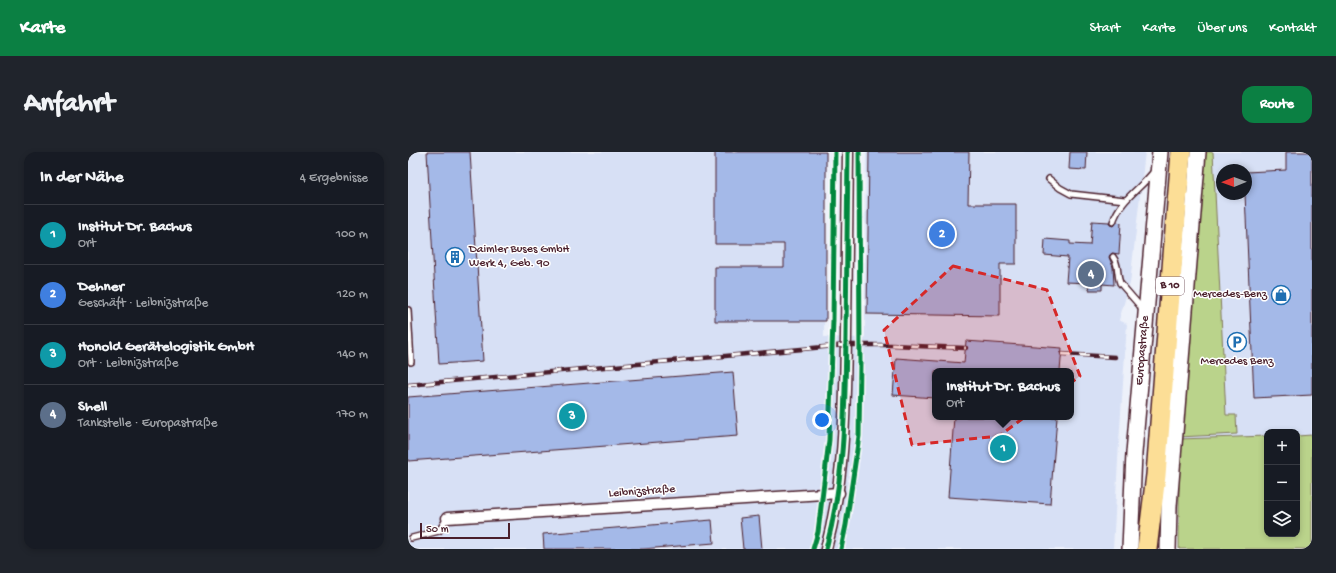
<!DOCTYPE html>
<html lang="de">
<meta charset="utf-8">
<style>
body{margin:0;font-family:"Gochi Hand",sans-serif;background:#20242c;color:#f1f3f6}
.controls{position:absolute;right:12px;bottom:12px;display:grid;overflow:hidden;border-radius:8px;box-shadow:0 2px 6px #0003}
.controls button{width:36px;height:36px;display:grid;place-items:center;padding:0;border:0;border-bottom:1px solid #363941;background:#171b24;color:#f1f3f6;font:20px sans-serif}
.compass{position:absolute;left:808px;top:12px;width:36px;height:36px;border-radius:50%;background:#171b24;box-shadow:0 2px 6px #0003;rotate:269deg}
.scale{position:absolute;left:12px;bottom:10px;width:90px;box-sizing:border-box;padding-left:4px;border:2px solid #4a1f2b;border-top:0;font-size:11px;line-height:14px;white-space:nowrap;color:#4a1f2b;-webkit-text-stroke:3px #fff;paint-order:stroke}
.you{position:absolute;left:414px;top:268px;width:14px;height:14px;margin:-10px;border:3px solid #fff;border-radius:50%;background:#1a73e8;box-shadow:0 0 0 6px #1a73e833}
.badge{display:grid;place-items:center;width:26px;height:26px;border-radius:50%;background:#0b8043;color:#fff;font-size:13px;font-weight:700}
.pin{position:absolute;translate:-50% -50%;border:2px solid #fff;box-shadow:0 1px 4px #0006}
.popup{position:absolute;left:524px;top:216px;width:142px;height:52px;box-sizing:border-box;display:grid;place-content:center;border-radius:8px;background:#171b24;filter:drop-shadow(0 1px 3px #0005);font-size:13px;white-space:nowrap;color:#9ea1a6}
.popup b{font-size:15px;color:#f1f3f6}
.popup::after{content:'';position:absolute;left:50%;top:100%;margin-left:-8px;border:8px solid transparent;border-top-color:#171b24}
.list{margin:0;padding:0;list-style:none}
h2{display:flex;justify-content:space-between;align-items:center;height:52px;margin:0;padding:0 16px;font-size:17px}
h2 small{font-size:13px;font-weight:400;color:#9ea1a6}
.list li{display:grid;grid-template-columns:26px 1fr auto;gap:12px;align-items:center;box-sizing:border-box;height:60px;padding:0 16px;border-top:1px solid #363941}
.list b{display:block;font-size:15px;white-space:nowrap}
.list p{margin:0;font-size:13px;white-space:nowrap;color:#9ea1a6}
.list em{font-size:13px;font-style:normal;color:#9ea1a6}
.icon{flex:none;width:22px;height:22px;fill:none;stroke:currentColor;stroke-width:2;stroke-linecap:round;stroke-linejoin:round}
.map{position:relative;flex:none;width:904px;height:397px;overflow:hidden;border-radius:12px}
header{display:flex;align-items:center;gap:24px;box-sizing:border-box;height:56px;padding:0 20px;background:#0b8043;color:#fff}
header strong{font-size:19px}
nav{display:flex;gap:22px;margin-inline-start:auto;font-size:14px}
.intro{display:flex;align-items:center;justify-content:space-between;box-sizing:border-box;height:96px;padding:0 24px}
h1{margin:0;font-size:28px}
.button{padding:10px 18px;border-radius:12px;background:#0b8043;color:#fff;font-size:14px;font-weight:700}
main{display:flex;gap:24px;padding:0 24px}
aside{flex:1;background:#171b24;border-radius:12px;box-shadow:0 2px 6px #0003}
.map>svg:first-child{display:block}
.built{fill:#d7e0f5;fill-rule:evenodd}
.green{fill:#bad38b;stroke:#82795b}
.building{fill:#a4b9e8;stroke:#4a1f2b}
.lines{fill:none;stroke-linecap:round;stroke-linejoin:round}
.lane-casing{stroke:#4a1f2b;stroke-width:8}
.street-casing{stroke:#4a1f2b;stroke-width:13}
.secondary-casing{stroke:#4a1f2b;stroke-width:18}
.highway-casing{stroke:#4a1f2b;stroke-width:22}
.lane{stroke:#fff;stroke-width:5}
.street{stroke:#fff;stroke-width:10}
.secondary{stroke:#fff;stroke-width:15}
.highway{stroke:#fcde96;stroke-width:19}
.rail-casing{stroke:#4a1f2b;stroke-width:4.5}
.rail{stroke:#fff;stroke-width:3;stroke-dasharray:9;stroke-linecap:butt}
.cycleway-casing{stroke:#fff;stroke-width:8}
.cycleway{stroke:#00873e;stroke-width:5}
.marked{fill:#d62828;fill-opacity:0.2;stroke:#d62828;stroke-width:3;stroke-dasharray:8 5;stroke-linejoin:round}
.labels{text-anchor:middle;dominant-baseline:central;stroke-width:3;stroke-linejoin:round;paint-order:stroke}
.shield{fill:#fff;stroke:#80626b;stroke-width:1}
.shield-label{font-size:11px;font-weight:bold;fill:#4a1f2b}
.poi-label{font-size:12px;fill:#4a1f2b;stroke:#fff;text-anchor:start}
.street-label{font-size:12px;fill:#4a1f2b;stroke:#fff}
</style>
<header>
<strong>Karte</strong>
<nav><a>Start</a><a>Karte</a><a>Über uns</a><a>Kontakt</a></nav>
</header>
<div class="intro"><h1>Anfahrt</h1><a class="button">Route</a></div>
<main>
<aside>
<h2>In der Nähe<small>4 Ergebnisse</small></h2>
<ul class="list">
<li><span class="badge" style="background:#0f9aa8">1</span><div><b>Institut Dr. Bachus</b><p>Ort</p></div><em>100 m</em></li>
<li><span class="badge" style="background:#3f7fe0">2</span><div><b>Dehner</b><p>Geschäft · Leibnizstraße</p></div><em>120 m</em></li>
<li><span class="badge" style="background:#0f9aa8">3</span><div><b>Honold Gerätelogistik GmbH</b><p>Ort · Leibnizstraße</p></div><em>140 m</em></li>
<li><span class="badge" style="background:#5c6f8a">4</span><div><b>Shell</b><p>Tankstelle · Europastraße</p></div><em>170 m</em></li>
</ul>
</aside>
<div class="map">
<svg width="904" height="397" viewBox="0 0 904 397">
<rect width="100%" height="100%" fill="#edf1fa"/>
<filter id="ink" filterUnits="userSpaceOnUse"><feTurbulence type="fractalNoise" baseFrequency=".025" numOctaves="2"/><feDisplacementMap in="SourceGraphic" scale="8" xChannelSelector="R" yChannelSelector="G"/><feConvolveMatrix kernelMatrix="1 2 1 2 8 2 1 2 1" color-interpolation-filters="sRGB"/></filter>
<g filter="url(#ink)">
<g class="built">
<path d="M0 0H419L416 185 457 186 458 0H737L722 131 711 168 719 172 711 291 705 397H0ZM527 219H663V265H527Z"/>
<path d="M804 0H904V397H772L771 285ZM814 18H838V42H814ZM859 280H889V382H859Z"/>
</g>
<g class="green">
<path d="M798 0H805L818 263H828L829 282 771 285Z"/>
<path d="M904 283V397H771V287L859 284V382H889V284Z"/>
</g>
<g class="building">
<path d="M19 0H62L75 209 31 212Z"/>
<path d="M307 0H418V169H307V115H376V92H307Z"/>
<path d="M461 0H561L560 52H608V112H592V164L459 162Z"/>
<path d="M662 0H679L678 18 661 17Z"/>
<path d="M878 0H904V243L846 246 837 42 838 20 878 18Z"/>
<path d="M684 69 701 70 702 73 705 74 709 70 713 71 711 102 704 101 701 105 705 115 706 133 694 132V138H681L682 131 658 130 660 105 636 103 637 87 662 89V92L682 93Z"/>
<path d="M558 189 654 196 652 219H527V246L485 243 488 206 556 211Z"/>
<path d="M325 220 330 284 0 309V245Z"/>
<path d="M546 265H649L642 352 540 345Z"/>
<path d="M351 364 354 397H335L332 366Z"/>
<path d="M304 368 306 391 235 397H136L135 382Z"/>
</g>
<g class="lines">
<defs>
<g id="lane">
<path d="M641 27 652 36 663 42 717 48"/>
<path d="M705 70C713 46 732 38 747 18"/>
<path d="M705 105C712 114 708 121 712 131L732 154 734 159"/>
<path d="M0 158 3 210"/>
<path d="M4 386 31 379 39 366"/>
</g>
<g id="street">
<path d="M39 366 431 341"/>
<path d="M418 397C437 326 437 255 438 183 439 122 439 61 440 0"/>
</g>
<g id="secondary">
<path id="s1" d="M722 397 726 301 752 0"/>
<path d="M760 397 761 354 790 0"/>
</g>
<path id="highway" d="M739 397 748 323 773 0"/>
</defs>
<use href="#lane" class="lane-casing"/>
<use href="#street" class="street-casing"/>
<use href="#secondary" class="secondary-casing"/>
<use href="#highway" class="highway-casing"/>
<use href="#lane" class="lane"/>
<use href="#street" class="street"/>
<use href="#secondary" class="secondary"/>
<use href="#highway" class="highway"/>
<defs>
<g id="rail">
<path d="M654 202 707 205"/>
<path d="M0 233 438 193H483L558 196"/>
</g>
</defs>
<use href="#rail" class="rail-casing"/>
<use href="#rail" class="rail"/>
<defs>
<g id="cycleway">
<path d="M405 397 410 380 421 288 425 168 427 0"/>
<path d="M418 397C437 326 437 255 438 183 439 122 439 61 440 0"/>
<path d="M433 397 438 373 451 284 452 211 451 0"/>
</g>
</defs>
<use href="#cycleway" class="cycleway-casing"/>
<use href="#cycleway" class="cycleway"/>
</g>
</g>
<path class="marked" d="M545 114 639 138 672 224 591 284 504 293 476 178Z"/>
<defs>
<symbol id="building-ring" viewBox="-11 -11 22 22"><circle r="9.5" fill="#fff" stroke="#1f6fb2" stroke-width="1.5"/><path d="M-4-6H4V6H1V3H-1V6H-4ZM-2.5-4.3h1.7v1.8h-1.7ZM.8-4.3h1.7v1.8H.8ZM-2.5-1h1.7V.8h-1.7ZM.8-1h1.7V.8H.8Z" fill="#1f6fb2"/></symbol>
<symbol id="shop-ring" viewBox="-11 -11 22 22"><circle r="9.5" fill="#fff" stroke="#1f6fb2" stroke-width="1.5"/><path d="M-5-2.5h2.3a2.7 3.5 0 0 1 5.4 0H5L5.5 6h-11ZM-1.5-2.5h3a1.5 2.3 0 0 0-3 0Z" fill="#1f6fb2"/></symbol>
<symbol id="parking-ring" viewBox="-11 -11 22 22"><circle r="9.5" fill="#fff" stroke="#1f6fb2" stroke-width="1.5"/><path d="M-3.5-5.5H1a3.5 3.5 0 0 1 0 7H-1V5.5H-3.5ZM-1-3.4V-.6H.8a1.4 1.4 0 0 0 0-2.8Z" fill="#1f6fb2"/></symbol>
</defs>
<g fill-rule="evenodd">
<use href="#building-ring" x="36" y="94" width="22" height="22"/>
<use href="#shop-ring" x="862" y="132" width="22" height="22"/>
<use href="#parking-ring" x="818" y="179" width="22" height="22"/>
</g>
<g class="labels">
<rect class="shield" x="748" y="125" width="28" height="18" rx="3"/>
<g class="shield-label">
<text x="762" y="134">B 10</text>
</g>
<g class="poi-label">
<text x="61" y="98">Daimler Buses GmbH<tspan x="61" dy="14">Werk 4, Geb. 90</tspan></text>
<text x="859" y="143" text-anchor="end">Mercedes-Benz</text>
<text x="829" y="210" text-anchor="middle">Mercedes Benz</text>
</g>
<g class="street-label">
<text stroke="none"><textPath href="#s1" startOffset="199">Europastraße</textPath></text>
<text transform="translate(234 340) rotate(-4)">Leibnizstraße</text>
</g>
</g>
</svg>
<div class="controls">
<button>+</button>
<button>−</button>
<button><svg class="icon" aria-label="layers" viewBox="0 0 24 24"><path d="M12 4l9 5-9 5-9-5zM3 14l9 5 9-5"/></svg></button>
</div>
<svg class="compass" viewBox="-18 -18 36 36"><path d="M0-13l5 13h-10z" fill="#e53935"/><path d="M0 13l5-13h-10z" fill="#9ea1a6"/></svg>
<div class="scale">50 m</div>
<div class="you"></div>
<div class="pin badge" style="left:595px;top:296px;background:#0f9aa8">1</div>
<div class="popup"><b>Institut Dr. Bachus</b>Ort</div>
<div class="pin badge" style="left:534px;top:82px;background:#3f7fe0">2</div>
<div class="pin badge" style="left:164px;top:264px;background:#0f9aa8">3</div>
<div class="pin badge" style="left:683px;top:122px;background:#5c6f8a">4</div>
</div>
</main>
